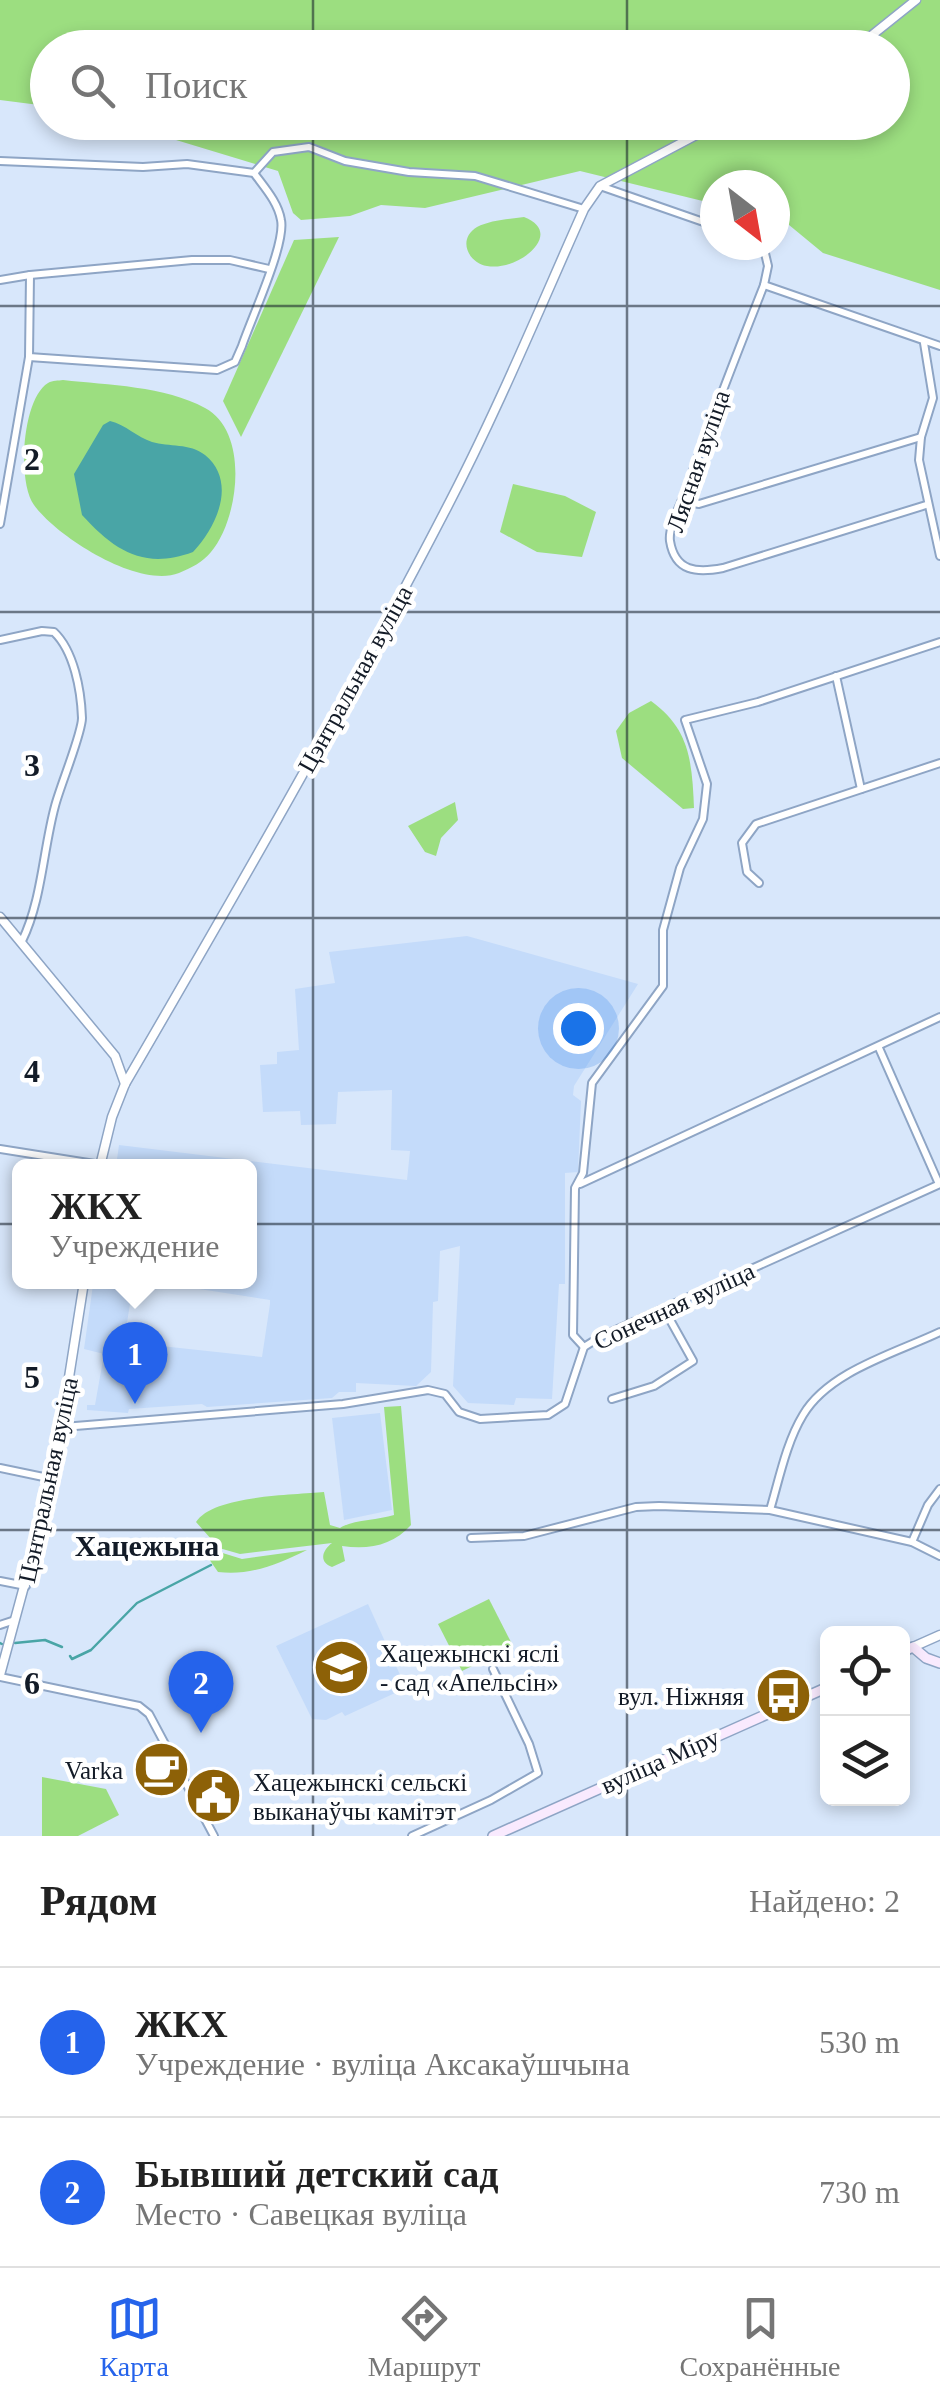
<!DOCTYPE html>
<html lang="ru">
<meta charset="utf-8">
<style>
body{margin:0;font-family:Georgia,serif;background:#f6f6f6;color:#222}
.controls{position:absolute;right:30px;bottom:30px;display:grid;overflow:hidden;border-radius:15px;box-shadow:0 5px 15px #0003}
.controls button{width:90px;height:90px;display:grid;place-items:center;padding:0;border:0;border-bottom:2px solid #e0e0e0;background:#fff;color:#222;font:50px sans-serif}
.compass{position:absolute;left:700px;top:170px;width:90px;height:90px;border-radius:50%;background:#fff;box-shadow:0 5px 15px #0003;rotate:149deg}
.you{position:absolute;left:578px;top:1028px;width:35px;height:35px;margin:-25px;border:8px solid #fff;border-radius:50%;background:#1a73e8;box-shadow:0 0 0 15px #1a73e833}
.badge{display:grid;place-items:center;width:65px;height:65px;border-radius:50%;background:#2563eb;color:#fff;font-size:32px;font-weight:700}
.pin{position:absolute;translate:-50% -82px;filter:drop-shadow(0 2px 5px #0008)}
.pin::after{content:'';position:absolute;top:52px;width:35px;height:30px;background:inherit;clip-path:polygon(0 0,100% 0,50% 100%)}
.popup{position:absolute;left:12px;top:1159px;width:245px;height:130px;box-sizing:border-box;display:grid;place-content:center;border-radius:15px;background:#fff;filter:drop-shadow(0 2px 8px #0005);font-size:32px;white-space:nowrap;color:#767676}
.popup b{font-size:38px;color:#222}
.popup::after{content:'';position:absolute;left:50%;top:100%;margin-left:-20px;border:20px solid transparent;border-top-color:#fff}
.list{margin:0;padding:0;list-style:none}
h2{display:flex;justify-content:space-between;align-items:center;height:130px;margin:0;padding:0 40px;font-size:42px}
h2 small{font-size:32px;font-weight:400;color:#767676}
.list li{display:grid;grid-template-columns:65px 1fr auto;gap:30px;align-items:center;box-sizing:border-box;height:150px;padding:0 40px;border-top:2px solid #e0e0e0}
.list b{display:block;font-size:38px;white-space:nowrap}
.list p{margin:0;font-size:32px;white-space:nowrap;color:#767676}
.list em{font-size:32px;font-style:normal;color:#767676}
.icon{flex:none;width:55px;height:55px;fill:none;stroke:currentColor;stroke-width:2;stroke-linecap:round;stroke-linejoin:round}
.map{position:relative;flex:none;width:940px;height:1836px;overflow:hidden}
.search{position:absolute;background:#fff;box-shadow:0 5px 15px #0003;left:30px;right:30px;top:30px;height:110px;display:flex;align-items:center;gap:25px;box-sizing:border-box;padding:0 35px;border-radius:55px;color:#767676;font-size:38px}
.sheet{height:430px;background:#fff}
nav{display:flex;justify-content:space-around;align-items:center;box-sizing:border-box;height:140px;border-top:2px solid #e0e0e0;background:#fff;font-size:28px;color:#767676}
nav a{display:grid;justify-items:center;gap:5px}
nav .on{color:#2563eb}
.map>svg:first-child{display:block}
.built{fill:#c4dbfa}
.green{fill:#9cde80}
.water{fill:#49a5a6}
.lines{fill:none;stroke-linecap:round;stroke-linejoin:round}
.stream{stroke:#49a5a6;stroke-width:2.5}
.minor-casing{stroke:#8ea5c5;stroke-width:10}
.tertiary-casing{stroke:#8ea5c5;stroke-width:11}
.secondary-casing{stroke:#8ea5c5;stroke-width:12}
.minor{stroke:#fff;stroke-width:6}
.tertiary{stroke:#fff;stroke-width:8}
.secondary{stroke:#f9eafe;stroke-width:9}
.grid{fill:none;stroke:#131b27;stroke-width:2.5;stroke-opacity:0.55}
.labels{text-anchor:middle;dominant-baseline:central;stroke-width:9;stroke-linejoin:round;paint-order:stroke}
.street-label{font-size:25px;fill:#131b27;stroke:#fff}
.poi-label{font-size:25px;fill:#131b27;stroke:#fff;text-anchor:start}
.quarter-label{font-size:30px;font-weight:bold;fill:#131b27;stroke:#fff}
.grid-label{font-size:32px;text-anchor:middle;font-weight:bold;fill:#131b27;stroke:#fff;stroke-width:9;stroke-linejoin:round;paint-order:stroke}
</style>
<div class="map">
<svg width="940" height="1836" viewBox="0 0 940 1836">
<rect width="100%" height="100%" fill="#d8e7fb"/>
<g class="built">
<path d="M467 936 638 984 574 1086 573 1095 581 1101 578 1172 565 1173V1284H559L552 1399 516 1398 514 1405 468 1403 453 1386 460 1246 440 1251 438 1301 433 1302 431 1372 416 1386 356 1383V1392H339L332 1398 207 1407 202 1404 129 1409 128 1413 87 1410V1405H95L104 1354 84 1349 93 1285 132 1291 124 1342 262 1357 270 1304V1300L154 1282H250V1166H116L119 1145 407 1180 410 1151 391 1150 392 1090 338 1092 336 1124 301 1125 300 1111 263 1112 260 1065 277 1064V1052L299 1050 295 989 335 983 329 952Z"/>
<path d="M380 1413 392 1510 344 1520 332 1418Z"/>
<path d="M368 1604 406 1688 345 1716 342 1712 326 1720 312 1719 276 1646Z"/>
</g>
<g class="green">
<path d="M0 0H940V290L823 253 783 220 775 218V185H715V204L580 171 425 208 381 205 350 216 301 220 293 213 278 171 120 123 892 122V48H48L47 106 0 100Z"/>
<path d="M524 217C566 233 518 272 487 266 468 263 457 239 477 227 490 220 509 219 524 217Z"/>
<path d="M339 237 241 437 223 401 294 240Z"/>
<path d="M63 380C108 385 165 386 205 408 250 432 239 519 211 552 203 562 191 568 179 573 139 589 57 537 34 505 17 482 22 399 48 383 53 380 58 381 63 380Z"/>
<path d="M513 484 565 496 596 512 582 557 537 552 500 532Z"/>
<path d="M651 701C690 729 692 762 694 808L683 809 622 758 616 731 629 713Z"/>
<path d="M455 802 458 820 441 838 436 856 425 852 408 826Z"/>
<path d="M401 1406 411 1525C393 1545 370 1550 342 1546L345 1561 332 1567C317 1561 324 1549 332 1543L240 1554 219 1548 196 1522C213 1495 294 1495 324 1492L330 1525 340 1528C352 1520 378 1520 394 1515L384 1407Z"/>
<path d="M200 1546 242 1559 307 1550C278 1564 251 1576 218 1572Z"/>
<path d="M489 1599 513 1646 462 1671 438 1624Z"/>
<path d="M42 1777 106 1789 119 1815 78 1836H42Z"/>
</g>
<path class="water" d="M110 421C126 425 137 437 152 442 169 447 190 443 205 455 238 482 216 528 193 552 144 570 115 551 82 515L74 474 103 425Z"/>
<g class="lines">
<g class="stream">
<path d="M0 1643 2 1644"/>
<path d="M15 1643 45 1640 62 1647"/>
<path d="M70 1656 72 1659 91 1650 137 1603 211 1565"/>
</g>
<defs>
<g id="minor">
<path d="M0 161 143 167 187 164 254 173C264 187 278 202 281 220 286 244 251 319 242 346L235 362 217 370 29 357"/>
<path d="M254 173 273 152 309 147 345 161 409 172 475 176 584 209"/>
<path d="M600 186 715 226"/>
<path d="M763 245 768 266 764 285C737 353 711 420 686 490 681 504 668 527 670 541 675 572 697 573 723 568L926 505"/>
<path d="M0 280 30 275 192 260H230L269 269"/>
<path d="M764 285 940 346"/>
<path d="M924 343 933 398 921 437 919 460 940 556"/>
<path d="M682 501 699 504 921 437"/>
<path d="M0 524 29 357 30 275"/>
<path d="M0 640 42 631 54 632C74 651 81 690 82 718 82 734 60 786 55 806 43 850 42 900 22 941"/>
<path d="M836 676 861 789"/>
<path d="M759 883 747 872 742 843 756 824 940 763"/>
<path d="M879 1048 939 1184"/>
<path d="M0 1149 101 1165"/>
<path d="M580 1184 940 1017"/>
<path d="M584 1347 573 1335 575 1188 583 1173 592 1083 663 986V930L680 868 703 819 707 784 685 720 758 702 940 642"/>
<path d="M612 1399 654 1386 693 1361 664 1309"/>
<path d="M63 1427 343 1404 428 1390 445 1394 459 1412 480 1419 548 1415 565 1404 584 1347 600 1337 940 1184"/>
<path d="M0 1468 53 1479"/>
<path d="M770 1510C779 1480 786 1443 803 1415 829 1371 896 1353 940 1332"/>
<path d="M471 1538 524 1536 636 1507 659 1506 770 1510 912 1542 940 1556"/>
<path d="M912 1542 928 1505 940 1489"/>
<path d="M0 1581 26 1586"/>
<path d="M0 1625 15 1620"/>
<path d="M0 1677 139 1706 149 1714 214 1836"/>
<path d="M412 1836 491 1800 538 1773 529 1744 493 1669"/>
</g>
<g id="tertiary">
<path d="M856 48 916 0"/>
<path d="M0 917 115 1056 125 1084"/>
<path d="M100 1166 112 1117 125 1084C235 895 344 706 444 513 496 414 539 310 584 209L600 186 721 122"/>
<path d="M913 1647 940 1635"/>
<path d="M0 1675 53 1479 84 1282"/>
</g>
<g id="secondary">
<path d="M902 1652 913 1647 926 1658 940 1663"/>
<path d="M493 1836 828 1687"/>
</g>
</defs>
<use href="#minor" class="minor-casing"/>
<use href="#tertiary" class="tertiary-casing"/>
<use href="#secondary" class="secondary-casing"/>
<use href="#minor" class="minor"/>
<use href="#tertiary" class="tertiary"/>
<use href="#secondary" class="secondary"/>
</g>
<path class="grid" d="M313 0V48M627 0V48M313 122V1836M627 122V1836M0 306H940M0 612H940M0 918H940M0 1224H940M0 1530H940"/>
<defs>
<symbol id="school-disc" viewBox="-11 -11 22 22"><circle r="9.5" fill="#8d6107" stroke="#fff"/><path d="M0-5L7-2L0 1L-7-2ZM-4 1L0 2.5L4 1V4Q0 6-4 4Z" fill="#fff"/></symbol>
<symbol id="bus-disc" viewBox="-11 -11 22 22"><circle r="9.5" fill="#8d6107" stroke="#fff"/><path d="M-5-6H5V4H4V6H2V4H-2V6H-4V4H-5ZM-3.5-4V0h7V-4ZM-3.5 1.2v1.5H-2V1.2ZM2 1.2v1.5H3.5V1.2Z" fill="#fff"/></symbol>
<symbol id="cafe-disc" viewBox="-11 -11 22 22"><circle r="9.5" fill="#8d6107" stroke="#fff"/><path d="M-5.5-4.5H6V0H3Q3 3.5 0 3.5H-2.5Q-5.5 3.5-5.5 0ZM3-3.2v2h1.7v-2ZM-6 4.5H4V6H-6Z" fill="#fff"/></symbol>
<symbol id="civic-disc" viewBox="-11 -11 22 22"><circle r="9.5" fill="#8d6107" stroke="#fff"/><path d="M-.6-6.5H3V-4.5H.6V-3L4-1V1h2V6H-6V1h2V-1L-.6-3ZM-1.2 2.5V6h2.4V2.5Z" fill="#fff"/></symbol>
</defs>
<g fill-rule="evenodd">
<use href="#school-disc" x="310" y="1636" width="63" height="63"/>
<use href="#bus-disc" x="752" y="1664" width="63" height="63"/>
<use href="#cafe-disc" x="130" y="1738" width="63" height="63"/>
<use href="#civic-disc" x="182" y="1764" width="63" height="63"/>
</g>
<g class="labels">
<g class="street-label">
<text transform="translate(698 461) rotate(-71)">Лясная вуліца</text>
<text transform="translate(355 679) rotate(-61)">Цэнтральная вуліца</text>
<text transform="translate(674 1306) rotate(-25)">Сонечная вуліца</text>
<text transform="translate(48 1480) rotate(-78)">Цэнтральная вуліца</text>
<text transform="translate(660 1761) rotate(-24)">вуліца Міру</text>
</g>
<g class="poi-label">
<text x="380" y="1653">Хацежынскі яслі<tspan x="380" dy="29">- сад «Апельсін»</tspan></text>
<text x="744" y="1696" text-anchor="end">вул. Ніжняя</text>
<text x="123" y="1770" text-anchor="end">Varka</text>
<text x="253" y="1782">Хацежынскі сельскі<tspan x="253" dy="29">выканаўчы камітэт</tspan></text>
</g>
<g class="quarter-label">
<text x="147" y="1545">Хацежына</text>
</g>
</g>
<g class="grid-label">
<text x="32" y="470">2</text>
<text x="32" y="776">3</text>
<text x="32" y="1082">4</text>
<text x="32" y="1388">5</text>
<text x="32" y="1694">6</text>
</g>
</svg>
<div class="controls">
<button><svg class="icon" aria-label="locate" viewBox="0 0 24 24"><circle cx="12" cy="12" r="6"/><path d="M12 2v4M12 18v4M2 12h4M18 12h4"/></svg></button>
<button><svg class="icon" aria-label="layers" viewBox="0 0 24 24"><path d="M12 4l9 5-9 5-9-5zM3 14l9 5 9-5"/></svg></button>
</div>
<svg class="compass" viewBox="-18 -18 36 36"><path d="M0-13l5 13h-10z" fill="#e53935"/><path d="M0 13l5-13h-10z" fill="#767676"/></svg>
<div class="you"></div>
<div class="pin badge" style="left:135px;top:1404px">1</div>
<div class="popup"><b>ЖКХ</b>Учреждение</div>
<div class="pin badge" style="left:201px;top:1733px">2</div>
<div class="search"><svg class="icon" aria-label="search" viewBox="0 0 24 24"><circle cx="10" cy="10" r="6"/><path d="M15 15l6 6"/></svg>Поиск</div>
</div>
<section class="sheet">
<h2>Рядом<small>Найдено: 2</small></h2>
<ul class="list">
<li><span class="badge">1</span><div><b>ЖКХ</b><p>Учреждение · вуліца Аксакаўшчына</p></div><em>530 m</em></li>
<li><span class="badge">2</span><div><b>Бывший детский сад</b><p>Место · Савецкая вуліца</p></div><em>730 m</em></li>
</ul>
</section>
<nav>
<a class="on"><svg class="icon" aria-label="map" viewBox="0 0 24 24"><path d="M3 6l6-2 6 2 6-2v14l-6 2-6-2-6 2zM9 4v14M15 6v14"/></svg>Карта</a>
<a><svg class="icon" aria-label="directions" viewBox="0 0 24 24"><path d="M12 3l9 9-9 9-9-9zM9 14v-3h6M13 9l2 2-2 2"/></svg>Маршрут</a>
<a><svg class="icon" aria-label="saved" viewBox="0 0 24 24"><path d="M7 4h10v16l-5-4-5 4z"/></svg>Сохранённые</a>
</nav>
